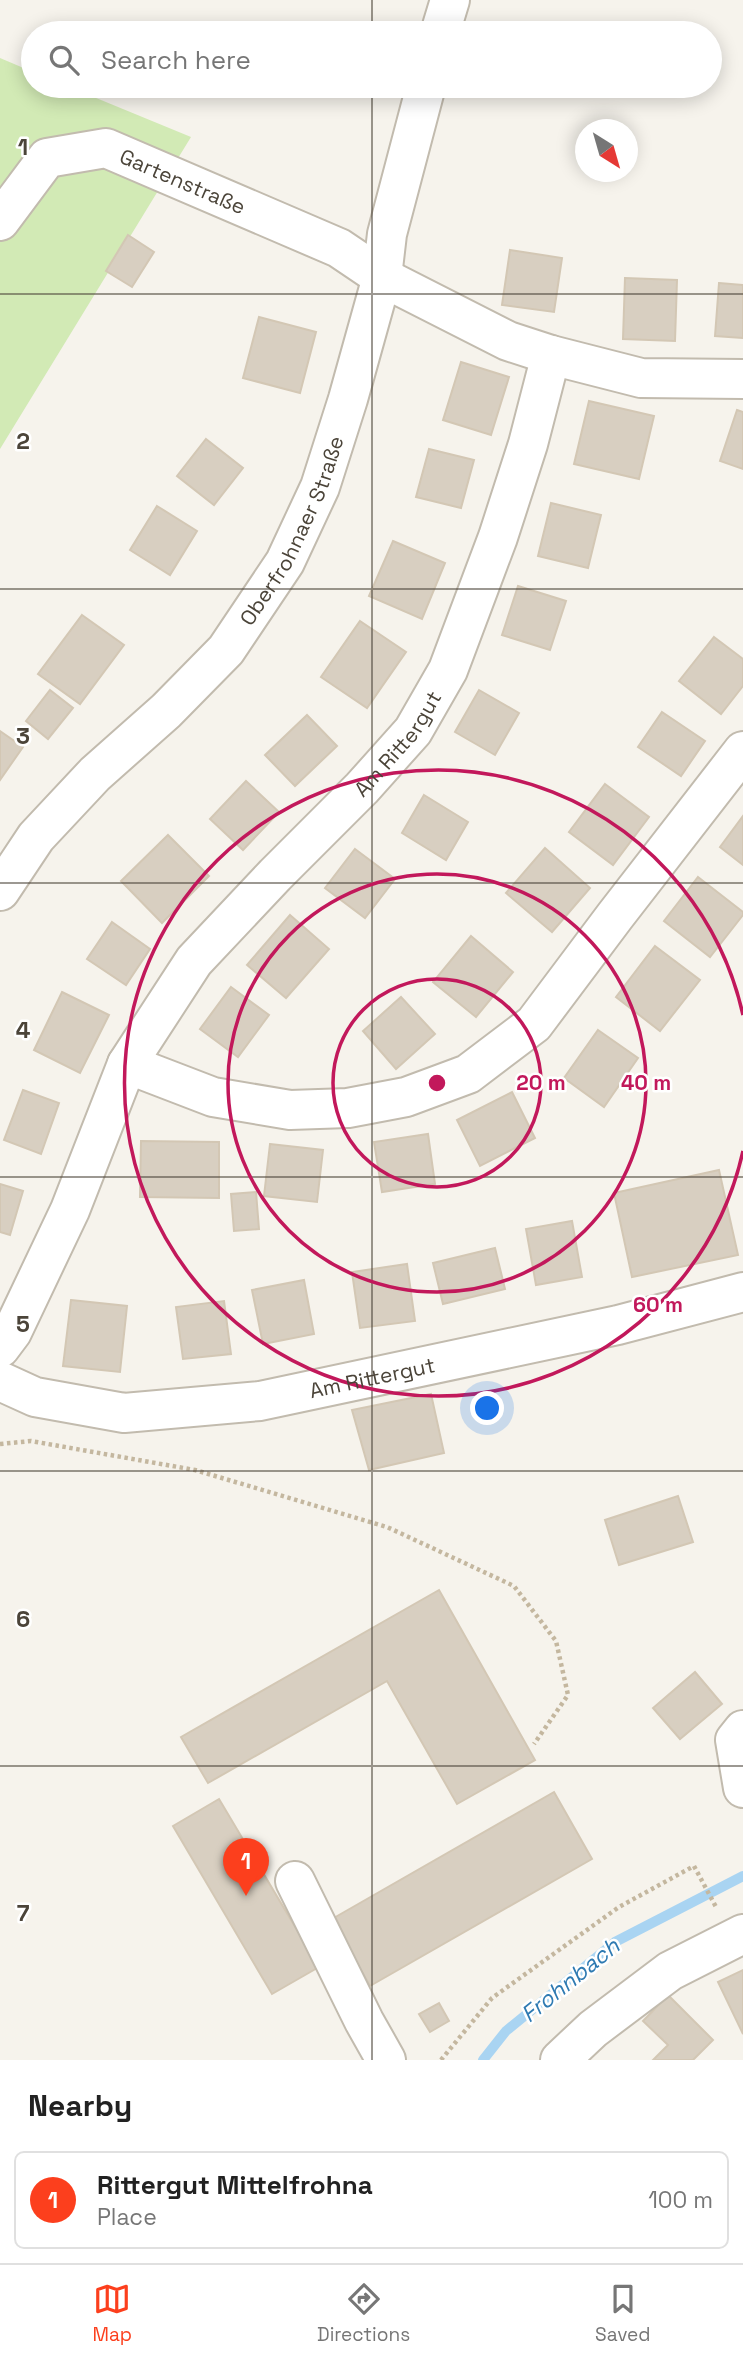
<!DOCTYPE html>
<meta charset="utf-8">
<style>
body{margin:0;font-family:"Space Grotesk",sans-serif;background:#f6f6f6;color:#222}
.compass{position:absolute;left:575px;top:119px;width:63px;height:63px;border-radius:50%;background:#fff;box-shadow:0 4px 18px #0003;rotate:143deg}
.you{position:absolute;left:488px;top:1409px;width:24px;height:24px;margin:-18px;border:5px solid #fff;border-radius:50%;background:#1a73e8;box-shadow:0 0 0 10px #1a73e833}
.badge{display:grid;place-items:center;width:46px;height:46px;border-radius:50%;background:#fc3f1d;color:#fff;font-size:23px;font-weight:700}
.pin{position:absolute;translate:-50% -58px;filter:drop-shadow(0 2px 4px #0008)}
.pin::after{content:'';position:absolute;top:37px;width:24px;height:21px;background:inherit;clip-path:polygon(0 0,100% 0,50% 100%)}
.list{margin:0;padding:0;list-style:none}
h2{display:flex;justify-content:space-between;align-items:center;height:91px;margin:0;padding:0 28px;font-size:30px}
h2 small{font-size:23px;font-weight:400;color:#767676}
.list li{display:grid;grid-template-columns:46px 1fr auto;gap:21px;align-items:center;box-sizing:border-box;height:98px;margin:0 14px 14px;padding:0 14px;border:2px solid #e0e0e0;border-radius:10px}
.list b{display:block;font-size:26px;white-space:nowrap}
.list p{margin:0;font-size:23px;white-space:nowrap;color:#767676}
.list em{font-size:23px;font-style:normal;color:#767676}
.icon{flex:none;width:38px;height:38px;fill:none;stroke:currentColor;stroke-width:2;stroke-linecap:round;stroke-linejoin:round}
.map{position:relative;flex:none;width:743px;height:2060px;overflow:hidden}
.search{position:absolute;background:#fff;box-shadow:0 4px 18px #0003;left:21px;right:21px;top:21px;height:77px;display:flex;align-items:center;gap:18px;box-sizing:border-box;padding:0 24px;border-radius:38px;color:#767676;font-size:26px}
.sheet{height:203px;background:#fff}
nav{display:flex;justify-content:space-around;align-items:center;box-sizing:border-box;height:98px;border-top:2px solid #e0e0e0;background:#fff;font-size:19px;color:#767676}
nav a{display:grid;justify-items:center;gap:4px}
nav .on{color:#fc3f1d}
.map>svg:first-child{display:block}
.green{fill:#d2eab5}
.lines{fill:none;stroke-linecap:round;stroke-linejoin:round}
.stream{stroke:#a9d4f2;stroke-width:10}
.building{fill:#d8cfc1;stroke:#d3c7b4;stroke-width:2}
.minor-casing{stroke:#c2bbae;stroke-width:42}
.path{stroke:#c4b79f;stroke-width:4.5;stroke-dasharray:3.5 3.5;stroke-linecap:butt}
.minor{stroke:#fff;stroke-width:38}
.grid{fill:none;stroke:#4b4439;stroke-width:2;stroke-opacity:0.55}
.ring{fill:none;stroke:#c2185b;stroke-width:3.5}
.labels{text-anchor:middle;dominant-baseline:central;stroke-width:5;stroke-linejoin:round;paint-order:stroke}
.street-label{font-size:21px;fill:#4b4439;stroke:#fff}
.water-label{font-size:23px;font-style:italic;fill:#2e7ab2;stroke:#fff}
.grid-label{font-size:23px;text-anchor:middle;font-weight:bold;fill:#4b4439;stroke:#fff;stroke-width:5;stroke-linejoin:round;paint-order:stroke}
.centre{fill:#c2185b;stroke:#fff;stroke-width:3.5}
.ring-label{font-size:21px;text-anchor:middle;font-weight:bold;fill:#c2185b;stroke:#fff;stroke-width:5;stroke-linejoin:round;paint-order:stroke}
</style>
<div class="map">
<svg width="743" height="2060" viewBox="0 0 743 2060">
<rect width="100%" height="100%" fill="#f6f3ec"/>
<path class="green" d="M0 58 33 72V86H67L191 137 0 449Z"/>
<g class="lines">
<path class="stream" d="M483 2060 506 2031 615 1942 743 1876"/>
</g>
<g class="building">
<path d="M128 235 154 252 132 287 106 271Z"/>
<path d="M510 250 562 258 554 312 502 305Z"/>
<path d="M625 278 677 280 675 341 623 339Z"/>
<path d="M719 283 743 285V338L715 336Z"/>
<path d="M259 317 316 332 300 393 243 378Z"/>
<path d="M461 362 509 377 491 435 443 420Z"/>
<path d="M589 401 654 416 639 479 574 464Z"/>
<path d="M737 410 743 412V469L720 461Z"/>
<path d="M206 439 243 468 214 505 177 476Z"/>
<path d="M429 449 474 460 461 508 416 497Z"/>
<path d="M551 503 601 515 588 568 538 556Z"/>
<path d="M157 506 197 531 170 575 130 550Z"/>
<path d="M393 541 445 563 422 619 369 596Z"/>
<path d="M518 586 566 601 550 650 502 635Z"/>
<path d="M82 615 124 645 80 704 38 674Z"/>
<path d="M360 621 406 652 367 708 321 677Z"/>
<path d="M714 637 743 659V686L721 714 679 681Z"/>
<path d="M50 690 73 708 48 739 26 721Z"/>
<path d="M479 690 519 713 495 755 455 732Z"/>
<path d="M662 712 705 741 681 776 638 747Z"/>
<path d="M307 715 337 746 295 786 265 755Z"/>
<path d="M0 731 23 747 0 780Z"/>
<path d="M246 781 279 812 243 850 210 819Z"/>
<path d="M605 784 649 817 613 865 569 832Z"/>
<path d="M424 795 468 822 446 860 402 833Z"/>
<path d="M743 816V865L720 847Z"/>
<path d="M168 835 209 876 162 923 121 881Z"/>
<path d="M545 848 590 888 552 932 506 893Z"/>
<path d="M355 849 395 879 365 918 325 888Z"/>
<path d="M698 877 743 912V915L710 957 664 921Z"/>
<path d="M290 915 329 949 286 998 247 965Z"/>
<path d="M112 922 150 949 126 985 87 959Z"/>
<path d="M471 936 513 972 476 1017 433 982Z"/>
<path d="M655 946 700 980 660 1031 616 997Z"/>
<path d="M231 987 269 1015 238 1057 200 1029Z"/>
<path d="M62 992 109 1015 80 1073 34 1050Z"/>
<path d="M401 997 435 1034 396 1069 363 1031Z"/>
<path d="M598 1030 638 1058 604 1107 564 1078Z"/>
<path d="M23 1090 59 1103 41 1154 4 1140Z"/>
<path d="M512 1092 535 1138 480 1166 457 1120Z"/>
<path d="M428 1134 435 1184 382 1192 374 1142Z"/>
<path d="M141 1141 219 1142V1198L140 1197Z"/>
<path d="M270 1144 323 1150 317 1202 264 1196Z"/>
<path d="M719 1170 738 1255 632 1277 614 1193Z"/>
<path d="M0 1184 23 1191 10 1235 0 1232Z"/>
<path d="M256 1192 259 1229 234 1231 231 1194Z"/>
<path d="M572 1221 582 1277 536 1285 526 1229Z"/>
<path d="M495 1248 505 1289 443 1304 433 1263Z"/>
<path d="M407 1264 415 1321 360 1328 352 1272Z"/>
<path d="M304 1280 314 1334 263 1344 252 1290Z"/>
<path d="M71 1300 127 1306 120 1372 63 1366Z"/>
<path d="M224 1301 231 1354 183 1359 176 1307Z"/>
<path d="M431 1394 444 1453 369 1470 352 1410Z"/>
<path d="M678 1496 693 1542 619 1565 605 1520Z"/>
<path d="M439 1590 535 1760 457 1804 387 1681 208 1783 181 1737Z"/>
<path d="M695 1672 722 1704 680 1739 653 1708Z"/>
<path d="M554 1792 592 1859 370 1986 332 1919Z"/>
<path d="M219 1799 319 1967 272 1994 173 1826Z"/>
<path d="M743 1970V2034L718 1982Z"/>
<path d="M668 1995 713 2040 693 2060H653L668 2045 643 2021Z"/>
<path d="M439 2003 449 2021 430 2032 419 2014Z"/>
</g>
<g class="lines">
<defs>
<g id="minor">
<path d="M440 33 450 0"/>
<path id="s1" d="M0 221 47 158 106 148 339 248 382 277 508 341 551 355 641 378 743 379"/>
<path id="s2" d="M0 891 36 837 95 774 166 711 226 650 285 562 320 487 348 399 382 277 387 234 426 86"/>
<path d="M127 1064 213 1097 290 1110 348 1108 406 1097 468 1074 534 1024 615 916 743 751"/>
<path id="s3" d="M0 1348 12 1332 70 1210 127 1064 194 961 275 875 362 788 413 731 448 670 498 537 528 444 551 355"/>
<path id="s4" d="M0 1381 35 1397 124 1413 260 1401 618 1325 743 1292"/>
<path d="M743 1730 735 1740 743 1788"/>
<path d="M295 1881 364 2021 386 2060"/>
<path d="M560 2060 593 2029 670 1971 743 1934"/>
</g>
</defs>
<use href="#minor" class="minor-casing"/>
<g class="path">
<path d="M0 1444 31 1441 195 1470 387 1527 514 1586 556 1641 568 1695 534 1744"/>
<path d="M441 2060 492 1998 619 1907 694 1866 716 1907"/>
</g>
<use href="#minor" class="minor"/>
</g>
<path class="grid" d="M372 0V33M372 86V2060M0 294H743M0 589H743M0 883H743M0 1177H743M0 1471H743M0 1766H743"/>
<g class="ring">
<circle cx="437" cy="1083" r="104"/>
<circle cx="437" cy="1083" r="209"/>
<path d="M743 1151A313 313 0 1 1 743 1015"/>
</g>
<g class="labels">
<g class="street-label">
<text stroke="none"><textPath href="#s1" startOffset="222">Gartenstraße</textPath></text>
<text stroke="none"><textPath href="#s2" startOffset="469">Oberfrohnaer Straße</textPath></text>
<text stroke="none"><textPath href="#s3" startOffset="733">Am Rittergut</textPath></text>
<text stroke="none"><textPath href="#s4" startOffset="380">Am Rittergut</textPath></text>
</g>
<g class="water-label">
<text transform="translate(570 1980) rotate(-39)">Frohnbach</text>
</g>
</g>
<g class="grid-label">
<text x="23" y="155">1</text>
<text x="23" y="449">2</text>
<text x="23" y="744">3</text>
<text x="23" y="1038">4</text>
<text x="23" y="1332">5</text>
<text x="23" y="1627">6</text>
<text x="23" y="1921">7</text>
</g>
<circle cx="437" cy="1083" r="10" class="centre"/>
<g class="ring-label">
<text x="541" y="1090">20 m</text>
<text x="646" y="1090">40 m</text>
<text x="658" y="1312">60 m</text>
</g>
</svg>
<svg class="compass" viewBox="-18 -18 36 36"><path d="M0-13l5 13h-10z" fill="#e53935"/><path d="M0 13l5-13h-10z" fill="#767676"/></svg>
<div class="you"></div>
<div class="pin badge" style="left:246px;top:1896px">1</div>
<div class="search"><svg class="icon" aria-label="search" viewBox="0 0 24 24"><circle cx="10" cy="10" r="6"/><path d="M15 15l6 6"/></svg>Search here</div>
</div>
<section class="sheet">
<h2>Nearby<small></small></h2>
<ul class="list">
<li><span class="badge">1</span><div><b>Rittergut Mittelfrohna</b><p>Place</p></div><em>100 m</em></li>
</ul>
</section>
<nav>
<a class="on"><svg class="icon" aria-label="map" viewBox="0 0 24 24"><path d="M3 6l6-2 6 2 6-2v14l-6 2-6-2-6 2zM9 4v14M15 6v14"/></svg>Map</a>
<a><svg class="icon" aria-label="directions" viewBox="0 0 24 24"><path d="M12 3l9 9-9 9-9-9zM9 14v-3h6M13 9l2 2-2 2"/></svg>Directions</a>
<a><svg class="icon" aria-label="saved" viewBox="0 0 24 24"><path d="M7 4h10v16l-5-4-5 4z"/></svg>Saved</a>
</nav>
